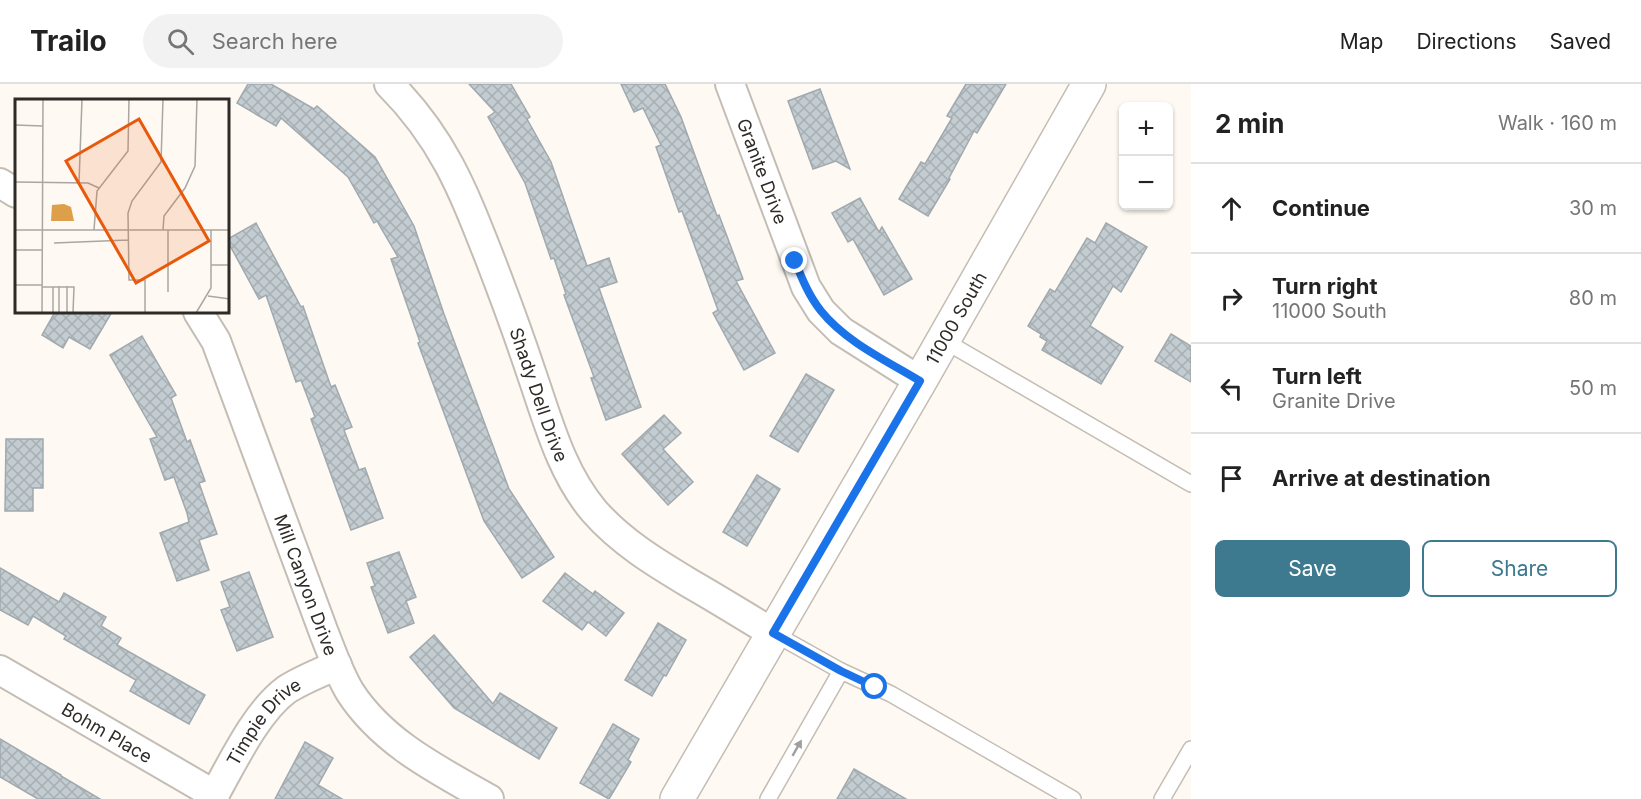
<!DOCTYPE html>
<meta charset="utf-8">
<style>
body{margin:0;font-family:Inter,sans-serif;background:#f2f2f2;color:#222}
.controls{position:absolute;right:18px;top:18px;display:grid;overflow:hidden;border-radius:9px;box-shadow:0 2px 4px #0004}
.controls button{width:54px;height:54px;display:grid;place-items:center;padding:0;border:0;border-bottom:2px solid #e0e0e0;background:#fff;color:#222;font:30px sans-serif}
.stop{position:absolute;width:18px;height:18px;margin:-14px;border:4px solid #1a73e8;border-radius:50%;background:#fff}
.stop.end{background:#1a73e8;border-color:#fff;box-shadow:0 2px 6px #0008}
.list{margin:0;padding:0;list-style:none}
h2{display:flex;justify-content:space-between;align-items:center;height:78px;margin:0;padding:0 24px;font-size:26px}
h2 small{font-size:20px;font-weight:400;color:#767676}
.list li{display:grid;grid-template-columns:39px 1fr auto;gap:18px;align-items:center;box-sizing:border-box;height:90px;padding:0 24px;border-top:2px solid #e0e0e0}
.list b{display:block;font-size:22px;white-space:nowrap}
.list p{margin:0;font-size:20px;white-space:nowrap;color:#767676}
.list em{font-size:20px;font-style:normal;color:#767676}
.actions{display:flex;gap:12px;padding:18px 24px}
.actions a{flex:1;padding:14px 0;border:2px solid #3d7a90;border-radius:9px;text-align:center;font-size:21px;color:#3d7a90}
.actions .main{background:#3d7a90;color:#fff}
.icon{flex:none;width:33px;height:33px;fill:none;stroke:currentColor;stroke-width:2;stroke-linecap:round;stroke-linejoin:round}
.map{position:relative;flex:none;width:1191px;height:715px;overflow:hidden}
header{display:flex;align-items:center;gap:36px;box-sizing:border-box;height:84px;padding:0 30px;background:#fff;border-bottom:2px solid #e0e0e0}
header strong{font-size:28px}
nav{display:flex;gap:33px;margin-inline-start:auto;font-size:21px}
.search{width:420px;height:54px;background:#f2f2f2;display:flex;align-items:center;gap:15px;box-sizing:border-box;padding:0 21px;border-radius:33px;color:#767676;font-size:22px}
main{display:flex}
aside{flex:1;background:#fff}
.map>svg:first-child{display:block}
.building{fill:url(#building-cross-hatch);stroke:#9fa9ae;stroke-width:1.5}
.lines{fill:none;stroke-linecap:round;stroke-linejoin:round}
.lane-casing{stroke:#c4bdb5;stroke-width:18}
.street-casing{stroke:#c4bdb5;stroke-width:32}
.secondary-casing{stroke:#c4bdb5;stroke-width:36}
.lane{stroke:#fff;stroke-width:15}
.street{stroke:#fff;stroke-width:28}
.secondary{stroke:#fff;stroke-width:33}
.oneway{fill:#a09f9e}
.route{stroke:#1a73e8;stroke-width:8}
.labels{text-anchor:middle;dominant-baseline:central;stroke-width:4.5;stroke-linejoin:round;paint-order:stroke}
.street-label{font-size:18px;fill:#2d2a27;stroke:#fef9f2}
.inset-road{fill:none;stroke:#aaa6a1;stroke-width:1.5}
.view{fill:#e8590c;fill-opacity:0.15;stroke:#e8590c;stroke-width:3}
.inset-edge{fill:none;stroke:#2d2a27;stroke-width:3}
</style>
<header>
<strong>Trailo</strong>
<div class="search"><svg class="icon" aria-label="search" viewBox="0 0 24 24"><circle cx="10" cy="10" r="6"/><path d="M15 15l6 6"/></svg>Search here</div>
<nav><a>Map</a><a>Directions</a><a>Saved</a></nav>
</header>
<main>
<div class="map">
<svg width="1191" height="715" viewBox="0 0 1191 715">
<defs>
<pattern id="building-cross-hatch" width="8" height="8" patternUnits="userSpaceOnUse" patternTransform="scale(1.5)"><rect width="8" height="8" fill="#c2ccd1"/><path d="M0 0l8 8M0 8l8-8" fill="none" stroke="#a7afb3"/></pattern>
</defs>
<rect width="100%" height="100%" fill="#fef9f2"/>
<g class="building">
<path d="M248 0H271L314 25 317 22 375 73 414 142 444 230 509 405 554 473 522 494 484 437 418 259 420 258 391 175 398 173 377 137 374 139 348 93 281 34 276 42 237 19Z"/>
<path d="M469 0H511L530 33 527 35 551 78 587 182 609 174 617 198 599 204 641 323 606 336 591 294 594 293 564 211 566 210 554 174 551 175 525 99 488 33 495 28Z"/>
<path d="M621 0H665L681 33 717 132 719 131 743 195 736 197 775 269 744 286 713 229 718 226 682 127 679 128 656 63 661 61 643 24 634 28Z"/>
<path d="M966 0H1006L977 49 974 47 949 94 950 95 928 132 899 115 921 78 925 80 952 34 947 32Z"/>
<path d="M820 5 850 85 836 77 813 85 788 17Z"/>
<path d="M860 114 879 148 882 143 912 195 884 211 853 155 848 158 832 129Z"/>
<path d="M256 139 301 223 303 222 331 303 335 301 352 343 344 346 359 386 365 384 383 434 351 446 311 335 315 333 301 296 296 298 266 211 259 215 228 158V155Z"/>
<path d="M1106 139 1147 163 1121 208 1113 202 1090 242 1123 263 1101 300 1042 266 1047 257 1040 253 1041 250 1028 242 1050 205 1055 208 1087 154 1095 159Z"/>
<path d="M55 228H112L90 265 69 253 63 264 42 251Z"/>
<path d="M1171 250 1191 262V298L1155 277Z"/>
<path d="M142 252 176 311 171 314 187 358 190 356 205 397 199 399 217 450 199 456 209 486 177 497 160 449 189 438 187 429 174 393 165 396 150 355 157 353 110 271Z"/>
<path d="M806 290 834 306 798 368 770 352Z"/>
<path d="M664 331 681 349 663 365 693 398 668 421 622 370Z"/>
<path d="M6 355H43V404H33V427H5Z"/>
<path d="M757 391 780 405 747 462 723 448Z"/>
<path d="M399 468 416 513 406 517 414 539 388 549 371 503 375 502 367 479Z"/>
<path d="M0 484 59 518 64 509 106 533 101 542 121 554 117 561 205 611 189 640 130 607 136 596 64 555 66 552 33 532 28 541 0 526Z"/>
<path d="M249 488 273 553 237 567 221 526 230 523 221 498Z"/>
<path d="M565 489 593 510 595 507 624 529 606 552 588 538 582 546 543 517Z"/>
<path d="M658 539 686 556 666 592 664 591 652 612 625 596Z"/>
<path d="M434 551 493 620 500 609 557 644 539 675 454 624 410 573Z"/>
<path d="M613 640 639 655 628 676 631 678 609 715 580 699Z"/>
<path d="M0 655 61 691V692L100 715H38L0 693Z"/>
<path d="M305 658 333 674 318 701 342 715H275Z"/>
<path d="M854 685 906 715H837Z"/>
</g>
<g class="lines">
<defs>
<g id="lane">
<path d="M943 256 1191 400"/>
<path d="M773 549 841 587 891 610 1073 715"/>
<path d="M768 715 841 587"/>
<path d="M1162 715 1191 665"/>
</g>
<g id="street">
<path id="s1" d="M389 0C443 54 463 106 490 175 505 214 519 252 532 291 548 337 561 388 594 427 621 458 656 479 691 500 719 516 746 533 773 549"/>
<path id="s2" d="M730 0 806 203 821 227 841 247 920 297"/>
<path d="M0 99 16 109"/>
<path id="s3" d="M198 228 216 257 324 549C332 569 339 590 350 608 383 659 438 686 489 715"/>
<path id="s4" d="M0 586 215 711"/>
<path id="s5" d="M212 715C231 682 255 629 286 606 301 596 320 589 337 581"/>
</g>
<g id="secondary">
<path id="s6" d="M677 715 920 297 1089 0"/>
</g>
</defs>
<use href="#lane" class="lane-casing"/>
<use href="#street" class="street-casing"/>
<use href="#secondary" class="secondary-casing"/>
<use href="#lane" class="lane"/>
<use href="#street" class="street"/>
<use href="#secondary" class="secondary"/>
</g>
<defs><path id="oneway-solid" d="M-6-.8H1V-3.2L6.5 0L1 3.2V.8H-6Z" transform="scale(1.5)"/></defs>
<use class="oneway" href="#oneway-solid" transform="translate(797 664) rotate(-60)"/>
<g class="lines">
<path class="route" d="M795 177C802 195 809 212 821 227 846 258 887 277 920 297L773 549 841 587 875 603"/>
</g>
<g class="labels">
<g class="street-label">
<text stroke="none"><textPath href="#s2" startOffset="93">Granite Drive</textPath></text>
<text stroke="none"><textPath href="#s6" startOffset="556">11000 South</textPath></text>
<text stroke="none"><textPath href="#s1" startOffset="348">Shady Dell Drive</textPath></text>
<text stroke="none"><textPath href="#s3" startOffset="294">Mill Canyon Drive</textPath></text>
<text stroke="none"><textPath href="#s5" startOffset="94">Timpie Drive</textPath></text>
<text stroke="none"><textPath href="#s4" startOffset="124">Bohm Place</textPath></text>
</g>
</g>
<g transform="translate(15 15)">
<rect width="214" height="214" fill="#fef9f2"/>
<path d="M49 105 56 108 59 122H36L37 106Z" fill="#dd9f4a"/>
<path class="inset-road" d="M0 26 28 27M0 83 73 84 84 89M64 84 67 0M0 131H215M79 131 82 92 113 52 114 0M148 131 149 117 170 89 180 67 182 0M153 131V193M39 144 113 141M0 151H27M196 166H215M0 186H27M44 187V214M27 188H59L58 214M193 197 215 200M27 214 28 0M38 214V188M52 214V187M130 214V181H114L113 114 117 102 146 63 148 0M181 214 196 189V131"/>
<path class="view" d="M124 20 194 142 121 184 51 62Z"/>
<rect width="214" height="214" class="inset-edge"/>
</g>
</svg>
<div class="controls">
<button>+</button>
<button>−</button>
</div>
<div class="stop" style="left:875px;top:603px"></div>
<div class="stop end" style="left:795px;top:177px"></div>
</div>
<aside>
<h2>2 min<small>Walk · 160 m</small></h2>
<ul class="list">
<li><svg class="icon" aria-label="ahead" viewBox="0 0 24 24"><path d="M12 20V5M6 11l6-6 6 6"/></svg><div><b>Continue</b></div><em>30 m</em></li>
<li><svg class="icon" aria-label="right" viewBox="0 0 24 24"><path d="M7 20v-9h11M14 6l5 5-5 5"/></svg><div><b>Turn right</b><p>11000 South</p></div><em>80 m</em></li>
<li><svg class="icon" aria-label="left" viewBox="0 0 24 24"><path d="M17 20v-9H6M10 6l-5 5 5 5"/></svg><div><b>Turn left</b><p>Granite Drive</p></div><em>50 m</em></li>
<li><svg class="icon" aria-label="arrive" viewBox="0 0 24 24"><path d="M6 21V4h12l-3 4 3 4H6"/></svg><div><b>Arrive at destination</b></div></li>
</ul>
<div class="actions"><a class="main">Save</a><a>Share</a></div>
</aside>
</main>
